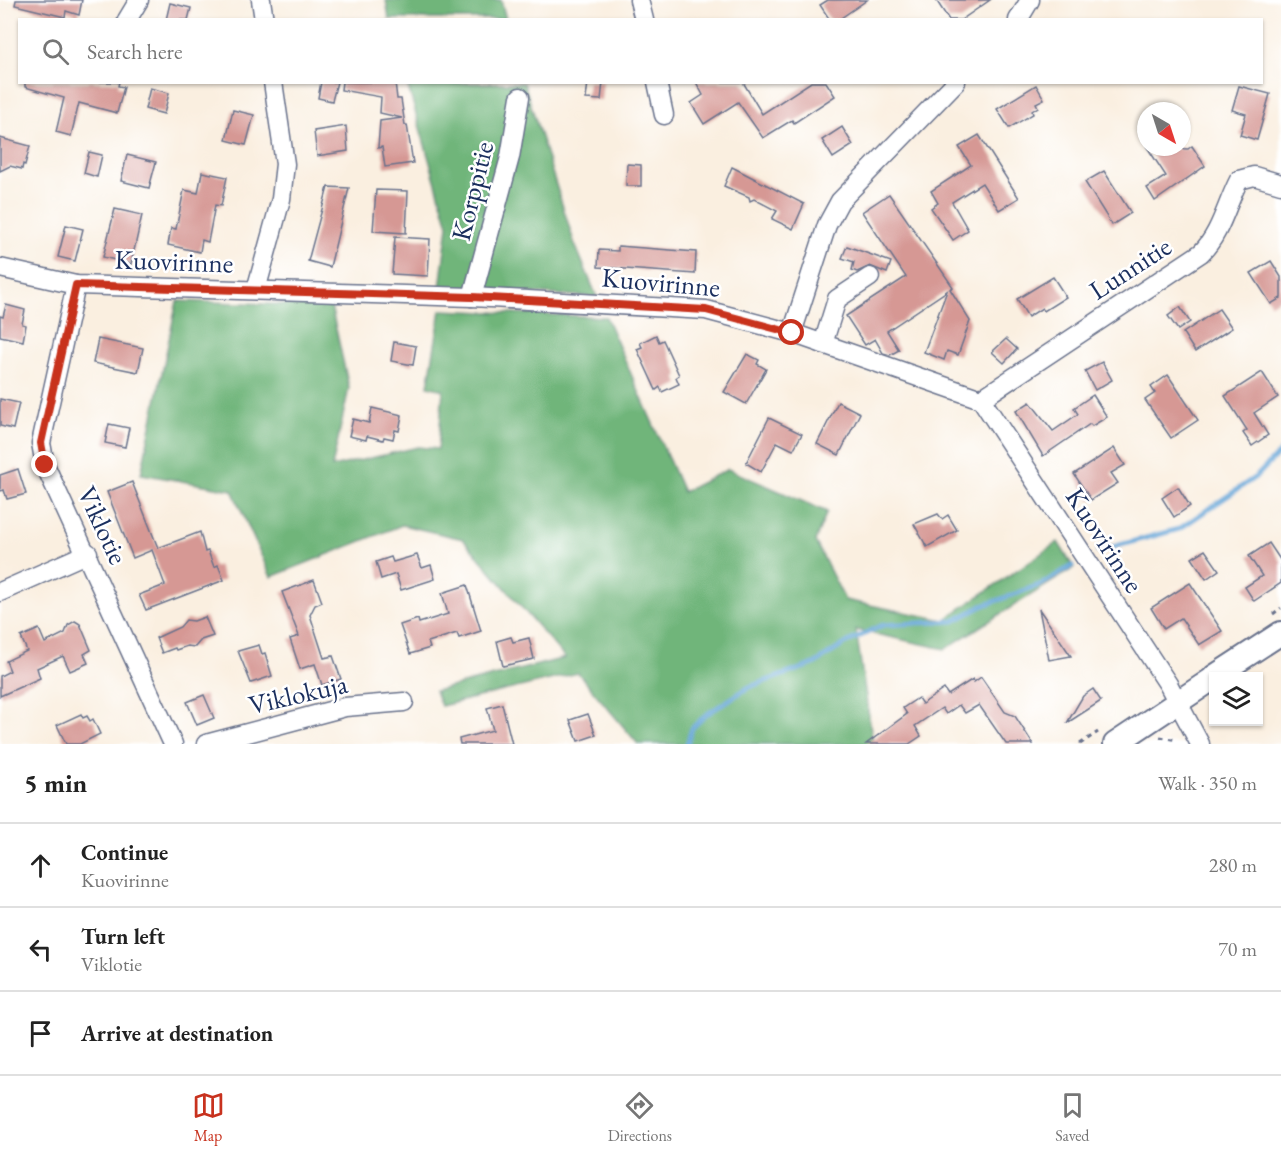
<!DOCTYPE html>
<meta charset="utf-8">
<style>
body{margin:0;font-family:"EB Garamond",serif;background:#f2f2f2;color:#222}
.controls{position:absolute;right:18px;bottom:18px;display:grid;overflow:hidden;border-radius:0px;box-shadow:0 2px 4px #0004}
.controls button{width:54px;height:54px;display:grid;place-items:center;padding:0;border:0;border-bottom:2px solid #e0e0e0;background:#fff;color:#222;font:30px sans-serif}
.compass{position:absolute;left:1137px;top:102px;width:54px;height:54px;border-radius:50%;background:#fff;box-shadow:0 2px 4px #0004;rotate:141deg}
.stop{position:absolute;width:18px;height:18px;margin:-14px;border:4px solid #c8321e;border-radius:50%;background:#fff}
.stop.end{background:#c8321e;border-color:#fff;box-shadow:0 2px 6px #0008}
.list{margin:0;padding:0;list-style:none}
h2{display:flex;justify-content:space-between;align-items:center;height:78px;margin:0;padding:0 24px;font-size:26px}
h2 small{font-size:20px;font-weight:400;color:#767676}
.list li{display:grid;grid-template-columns:39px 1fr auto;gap:18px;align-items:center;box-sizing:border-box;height:84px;padding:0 24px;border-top:2px solid #e0e0e0}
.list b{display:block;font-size:22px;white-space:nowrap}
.list p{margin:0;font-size:20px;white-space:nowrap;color:#767676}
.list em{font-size:20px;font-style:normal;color:#767676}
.icon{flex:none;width:33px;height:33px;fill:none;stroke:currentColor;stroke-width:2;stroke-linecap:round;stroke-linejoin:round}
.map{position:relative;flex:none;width:1281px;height:744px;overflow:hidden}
.search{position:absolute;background:#fff;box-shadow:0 2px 4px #0004;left:18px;right:18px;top:18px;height:66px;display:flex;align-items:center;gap:15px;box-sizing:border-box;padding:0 21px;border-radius:0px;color:#767676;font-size:22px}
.sheet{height:330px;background:#fff}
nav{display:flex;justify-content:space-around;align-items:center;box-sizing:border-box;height:84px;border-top:2px solid #e0e0e0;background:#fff;font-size:16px;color:#767676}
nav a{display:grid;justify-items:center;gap:3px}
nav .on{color:#c8321e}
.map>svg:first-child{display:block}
.forest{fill:#70b57a;stroke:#46726c;stroke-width:1.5}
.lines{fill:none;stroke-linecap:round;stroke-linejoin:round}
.stream{stroke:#63a5d7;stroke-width:5}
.building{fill:#d69894}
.minor-casing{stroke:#69728c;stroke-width:21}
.major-casing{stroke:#69728c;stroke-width:26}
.path{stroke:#69728c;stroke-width:3;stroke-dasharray:4.5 4.5;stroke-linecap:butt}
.minor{stroke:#fff;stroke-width:18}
.major{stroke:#fff;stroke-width:22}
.route{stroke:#c8321e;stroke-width:8}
.labels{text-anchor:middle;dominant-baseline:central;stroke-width:5;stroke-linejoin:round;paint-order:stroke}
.street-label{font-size:27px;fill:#1b2f5e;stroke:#fff}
</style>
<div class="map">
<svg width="1281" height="744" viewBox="0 0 1281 744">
<rect width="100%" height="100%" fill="#fff"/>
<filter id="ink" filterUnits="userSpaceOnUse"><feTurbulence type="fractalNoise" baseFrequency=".0167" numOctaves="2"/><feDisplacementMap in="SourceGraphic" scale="12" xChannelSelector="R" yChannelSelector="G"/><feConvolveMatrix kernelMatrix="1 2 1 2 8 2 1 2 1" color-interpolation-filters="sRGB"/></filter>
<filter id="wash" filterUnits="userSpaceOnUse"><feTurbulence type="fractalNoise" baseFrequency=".008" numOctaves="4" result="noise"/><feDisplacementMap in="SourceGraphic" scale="24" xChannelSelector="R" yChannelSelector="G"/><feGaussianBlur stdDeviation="1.35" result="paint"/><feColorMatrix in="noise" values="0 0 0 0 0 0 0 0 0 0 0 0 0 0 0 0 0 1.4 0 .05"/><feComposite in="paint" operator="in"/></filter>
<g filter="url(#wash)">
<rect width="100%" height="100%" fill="#faefe0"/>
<g class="forest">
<path d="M386 0H501L506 19H389Z"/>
<path d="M407 83H524L574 242 597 297 440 288 448 225Z"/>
<path d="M177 301 331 306 349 388 332 467 418 447 438 449 443 390 428 386 441 310 606 317 683 492 728 469 827 512 815 541 845 600 944 620 1058 542 1074 568 945 649 856 630 873 744H638L578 673 441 706 435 691 565 658 463 539 402 525 271 577 232 490 141 474Z"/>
</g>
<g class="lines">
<g class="stream">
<path d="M1098 551 1179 529 1257 476 1281 451"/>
<path d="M687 744 692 728 707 714 749 687 814 664 848 642 883 625 954 621 982 606 1042 584 1072 566"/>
</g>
</g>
<g id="blocks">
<g class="building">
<path d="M16 0H82L79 15 66 11 65 17 15 5Z"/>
<path d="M828 0H867L838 20H830L820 5Z"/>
<path d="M936 0H990L961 20H949Z"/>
<path d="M170 3 191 8 188 20H166Z"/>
<path d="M25 82H119L118 86 124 87 117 113 79 103 71 136 56 132 64 98 25 87Z"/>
<path d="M321 82H337L332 101 318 98Z"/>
<path d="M342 82H395L397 99H401L405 125H407L413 163 385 167 382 147 378 148 380 121 402 118 380 113 381 97 341 90Z"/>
<path d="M588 82H603L601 100 586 99Z"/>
<path d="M696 82H743L762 114 811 82H826L835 96 794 123 792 120 763 138 738 102 704 124 691 103 703 95Z"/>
<path d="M1036 85 1044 99 1036 103 1038 107 1032 111 1033 114 1009 128 997 109Z"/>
<path d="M1239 86 1270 94 1257 140 1240 135 1246 114 1232 110Z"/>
<path d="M150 88 169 93 164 114 145 109Z"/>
<path d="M233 110 254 115 246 145 226 140Z"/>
<path d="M346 126 348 151 317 156 314 131Z"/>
<path d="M842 127 853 145 833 158 822 140Z"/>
<path d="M979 135 1019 198 999 210 982 183 952 202 968 230 953 240 931 208 938 203 931 191 971 165 959 147Z"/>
<path d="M0 138 30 146 25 165 23 164 22 169 10 166 0 171Z"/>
<path d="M1192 146 1205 166 1155 201 1147 188 1166 176 1147 147 1188 149Z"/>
<path d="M89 152 102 155 97 177 84 173Z"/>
<path d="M127 155 156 162 149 188 121 181Z"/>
<path d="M627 164 641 165V186H626Z"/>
<path d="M732 167 804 204 793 229 772 219 777 211 754 199 750 201 749 197 724 186Z"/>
<path d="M1104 171 1131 213 1112 225 1085 182Z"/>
<path d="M202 172 227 177 221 206 215 205 208 242 202 240 200 252 168 245 171 228 176 229 184 190 198 193Z"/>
<path d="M328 187 349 188 330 267 308 261Z"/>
<path d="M376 190 408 191 406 233 373 231Z"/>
<path d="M889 194 953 287 950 289 970 321 958 355 947 351 944 360 924 352 947 291 887 331 899 350 890 355 883 353 875 339 865 345 846 316 906 277 862 212Z"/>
<path d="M115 209 142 215 131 264 103 257Z"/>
<path d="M66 225 83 229 75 261 58 257Z"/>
<path d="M395 237 430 239 428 276 392 274Z"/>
<path d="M618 246 696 252 695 274 598 267 599 250 618 251Z"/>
<path d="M847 246 891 262 887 273 870 266 857 272 852 270 854 262 842 258Z"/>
<path d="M1271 261 1281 277V298L1271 304 1251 273Z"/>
<path d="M1053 277 1066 297 1044 311 1042 308 1028 317 1017 299Z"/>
<path d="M6 305 25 310 22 324 26 325 23 341 0 336V316L3 317Z"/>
<path d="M1180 307 1190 322 1178 330 1168 316Z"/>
<path d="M1219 309 1232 328 1195 352 1183 333Z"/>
<path d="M656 335 659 342 663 340 679 375 676 377 679 384 662 392 660 387 656 390 637 349 642 347 640 343Z"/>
<path d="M98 339 143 348 138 372 93 363Z"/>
<path d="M1006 339 1017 349 1004 363 992 352Z"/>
<path d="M394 342 416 346 413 365 391 361Z"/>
<path d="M747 354 759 360 757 364 766 369 746 404 724 392Z"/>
<path d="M1102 362 1112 380 1095 390 1085 371Z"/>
<path d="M1262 372 1278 397 1254 413 1268 435 1252 446 1243 433 1247 430 1225 396Z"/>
<path d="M1168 375 1198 420 1171 438 1145 400 1155 393 1151 387Z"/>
<path d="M1093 395 1107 417 1092 426 1090 424 1043 456 1016 411 1030 402 1053 431 1078 414 1074 408Z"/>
<path d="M0 399 19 403 13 429 0 426Z"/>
<path d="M838 402 860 413 839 455 817 444Z"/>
<path d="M372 408 402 415 399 431 395 430 393 439 384 437 383 440 367 436 366 440 349 436 353 419 369 423Z"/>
<path d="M769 418 802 434 793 450 777 442 761 472 746 463Z"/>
<path d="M109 424 129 428 125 447 105 443Z"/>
<path d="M1114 448 1125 465 1111 473 1118 483 1091 500 1074 474Z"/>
<path d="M18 469 26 494 7 499 4 490 0 491V475Z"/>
<path d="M132 482 158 548 200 532 205 552 208 551 214 567 218 565 224 580 146 610 139 595 165 585 152 550 133 558 107 492Z"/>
<path d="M1178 487 1190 506 1174 517 1162 498Z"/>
<path d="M938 514 942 519 948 515 957 530 927 547 914 524Z"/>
<path d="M1269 543 1281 561V583L1254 601 1245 587 1262 576 1249 556Z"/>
<path d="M1205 550 1219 570 1206 579 1192 558Z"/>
<path d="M417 555 422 568 431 565 435 579 401 590 396 574 381 579 376 562 391 557 393 562Z"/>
<path d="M314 580 322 602 315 605 310 615 324 658 333 656 341 679 322 685 315 664 300 669 290 639 299 636 282 592Z"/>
<path d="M1190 583 1222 631 1199 645 1181 618 1164 629 1151 608Z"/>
<path d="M467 585 481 631 459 638 457 633 428 642 430 648 410 654 400 625 418 619 419 623 448 614 442 593Z"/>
<path d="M1039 609 1071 656 1049 660Z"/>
<path d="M205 617 213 636 201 640 195 647 187 646 176 650 175 648 162 653 156 638 180 627 186 620 194 621Z"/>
<path d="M75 621 80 624 91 650 84 654 88 663 70 671 63 656 37 668 40 678 0 696V676L10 671 6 661 27 651 21 637 39 629 45 643 65 633 68 625Z"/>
<path d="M511 637 513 642 529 638 534 659 503 666 497 641Z"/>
<path d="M259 645 262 654 265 653 272 676 251 683 238 651Z"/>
<path d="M981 677 1005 712 1015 716 1033 744H1006L979 705 965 713 959 705 946 714 942 708 915 726 921 736 909 744H866L907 714 903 708 918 698 922 704 944 689 948 695 973 679 974 682Z"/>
<path d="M1093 689 1101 701 1067 723 1083 696Z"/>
<path d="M204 695 214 718 197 725 187 702Z"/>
<path d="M502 704 512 744H460L459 739 493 730 487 708Z"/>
<path d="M81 714 83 718 87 716 90 721 93 719 100 734 80 744H66L57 725Z"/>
<path d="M588 714 596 735 578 741 570 720Z"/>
</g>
</g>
</g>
<g filter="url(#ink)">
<use href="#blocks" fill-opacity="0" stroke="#69728c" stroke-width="1.5"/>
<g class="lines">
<defs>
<g id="minor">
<path d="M261 0 264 20"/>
<path d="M639 0 644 20"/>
<path d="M127 20 139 0"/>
<path d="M1018 20 1030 0"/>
<path d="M657 82 664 115"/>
<path d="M0 268 76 285 472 297 706 310 792 333 981 399 1168 684 1200 744"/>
<path d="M76 285 41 443 45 465 173 744"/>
<path d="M256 290 281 199 285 164 273 82"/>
<path d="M472 297 510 157 520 97"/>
<path d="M792 333 827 225 840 201 956 82"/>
<path d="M823 344 837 299 870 277"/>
<path d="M981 399 1201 253C1221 233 1226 205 1239 180L1254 176 1281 184"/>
<path d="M0 592 88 553"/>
<path d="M206 744 345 707 404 702"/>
</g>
<g id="major">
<path d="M1215 676 1281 633"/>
<path d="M1115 744 1214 678"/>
</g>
</defs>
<use href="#minor" class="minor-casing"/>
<use href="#major" class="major-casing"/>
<g class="path">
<path d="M1273 614 1281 608"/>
<path d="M1160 737 1177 740"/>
<path d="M1080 744 1098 732"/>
</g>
<use href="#minor" class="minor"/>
<use href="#major" class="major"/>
</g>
</g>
<g class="lines" filter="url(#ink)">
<path class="route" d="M45 465 41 443 76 285 472 297 706 310 792 333"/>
</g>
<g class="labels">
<g class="street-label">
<text transform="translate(472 191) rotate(-76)">Korppitie</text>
<text transform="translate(174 261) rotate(2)">Kuovirinne</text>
<text transform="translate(1130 268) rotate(-33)">Lunnitie</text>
<text transform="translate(661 282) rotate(5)">Kuovirinne</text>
<text transform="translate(103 525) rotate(65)">Viklotie</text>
<text transform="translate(1105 540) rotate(57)">Kuovirinne</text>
<text transform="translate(298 694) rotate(-13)">Viklokuja</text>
</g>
</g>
</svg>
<div class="controls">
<button><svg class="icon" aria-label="layers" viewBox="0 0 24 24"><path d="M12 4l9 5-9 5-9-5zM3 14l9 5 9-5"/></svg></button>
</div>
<svg class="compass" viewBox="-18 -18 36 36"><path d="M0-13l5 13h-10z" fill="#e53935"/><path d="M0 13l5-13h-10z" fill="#767676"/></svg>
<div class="stop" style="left:792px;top:333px"></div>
<div class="stop end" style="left:45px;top:465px"></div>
<div class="search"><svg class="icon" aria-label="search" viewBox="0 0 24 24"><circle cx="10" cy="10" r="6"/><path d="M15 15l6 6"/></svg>Search here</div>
</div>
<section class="sheet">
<h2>5 min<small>Walk · 350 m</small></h2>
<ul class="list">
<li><svg class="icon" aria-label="ahead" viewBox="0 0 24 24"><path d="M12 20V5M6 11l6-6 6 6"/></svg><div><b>Continue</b><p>Kuovirinne</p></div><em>280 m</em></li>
<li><svg class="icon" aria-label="left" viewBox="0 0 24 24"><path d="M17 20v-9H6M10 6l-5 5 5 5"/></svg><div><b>Turn left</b><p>Viklotie</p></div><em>70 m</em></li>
<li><svg class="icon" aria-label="arrive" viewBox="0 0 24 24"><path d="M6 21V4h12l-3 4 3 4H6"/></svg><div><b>Arrive at destination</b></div></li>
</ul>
</section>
<nav>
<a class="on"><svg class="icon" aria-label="map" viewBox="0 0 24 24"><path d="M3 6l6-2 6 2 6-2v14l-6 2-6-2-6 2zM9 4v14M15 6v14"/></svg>Map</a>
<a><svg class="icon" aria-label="directions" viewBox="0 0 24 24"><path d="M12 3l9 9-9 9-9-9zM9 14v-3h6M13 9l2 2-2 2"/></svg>Directions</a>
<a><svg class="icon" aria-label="saved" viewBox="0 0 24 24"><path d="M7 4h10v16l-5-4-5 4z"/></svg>Saved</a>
</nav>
